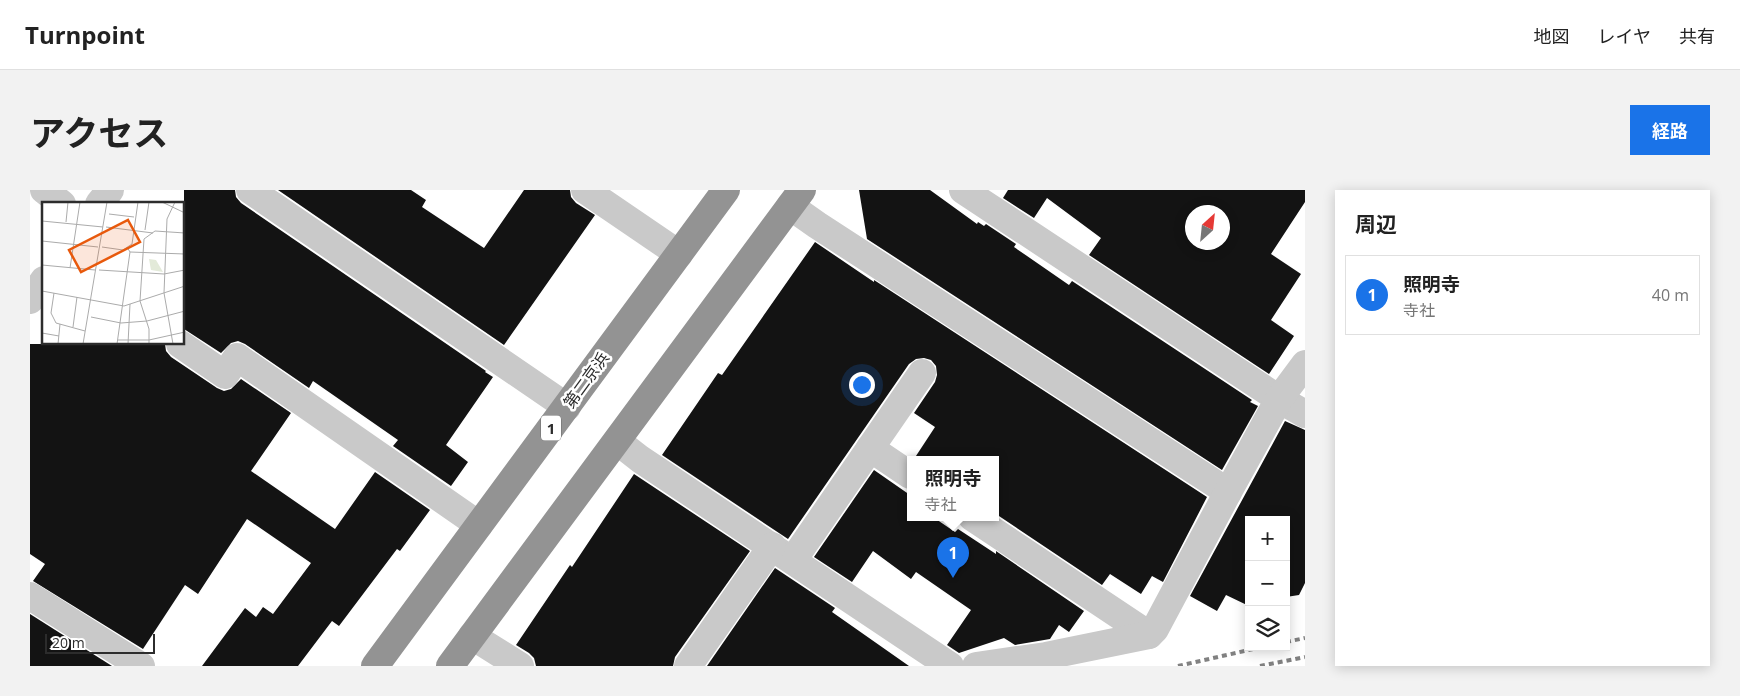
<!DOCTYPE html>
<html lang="ja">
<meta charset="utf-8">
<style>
body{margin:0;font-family:"Open Sans","Noto Sans JP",sans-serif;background:#f2f2f2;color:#222}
.controls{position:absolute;right:15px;bottom:15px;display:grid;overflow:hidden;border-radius:0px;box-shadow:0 2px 12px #0003}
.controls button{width:45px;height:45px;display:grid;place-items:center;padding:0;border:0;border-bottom:1px solid #e0e0e0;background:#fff;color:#222;font:25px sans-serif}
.compass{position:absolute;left:1155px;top:15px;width:45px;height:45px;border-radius:50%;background:#fff;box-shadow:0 2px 12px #0003;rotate:27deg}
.scale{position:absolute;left:15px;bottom:12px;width:110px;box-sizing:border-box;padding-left:5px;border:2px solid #2c2c2c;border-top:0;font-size:14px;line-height:18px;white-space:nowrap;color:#2c2c2c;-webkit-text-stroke:4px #fff;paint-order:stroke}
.you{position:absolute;left:831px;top:194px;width:18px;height:18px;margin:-12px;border:4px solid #fff;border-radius:50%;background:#1a73e8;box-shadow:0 0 0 8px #1a73e833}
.badge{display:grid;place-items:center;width:32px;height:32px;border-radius:50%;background:#1a73e8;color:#fff;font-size:16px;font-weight:700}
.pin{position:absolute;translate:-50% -41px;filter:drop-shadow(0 1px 2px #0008)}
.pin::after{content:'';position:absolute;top:26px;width:18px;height:15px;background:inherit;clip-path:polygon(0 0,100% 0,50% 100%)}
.popup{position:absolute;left:877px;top:266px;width:92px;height:65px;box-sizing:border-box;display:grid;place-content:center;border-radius:0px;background:#fff;filter:drop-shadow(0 1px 4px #0005);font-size:16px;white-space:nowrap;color:#767676}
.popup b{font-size:19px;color:#222}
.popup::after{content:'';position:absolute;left:50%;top:100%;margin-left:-10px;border:10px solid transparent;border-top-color:#fff}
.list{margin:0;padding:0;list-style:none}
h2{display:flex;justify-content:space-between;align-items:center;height:65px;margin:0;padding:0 20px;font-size:21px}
h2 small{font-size:16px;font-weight:400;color:#767676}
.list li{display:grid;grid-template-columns:32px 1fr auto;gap:15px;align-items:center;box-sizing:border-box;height:80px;margin:0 10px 10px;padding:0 10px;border:1px solid #e0e0e0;border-radius:0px}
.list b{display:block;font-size:19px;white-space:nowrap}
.list p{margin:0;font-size:16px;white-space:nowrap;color:#767676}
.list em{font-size:16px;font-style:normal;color:#767676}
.icon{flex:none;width:28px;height:28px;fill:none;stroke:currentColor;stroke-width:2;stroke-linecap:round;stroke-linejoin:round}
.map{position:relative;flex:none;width:1275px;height:476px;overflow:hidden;border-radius:0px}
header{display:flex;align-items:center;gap:30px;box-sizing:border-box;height:70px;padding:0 25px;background:#fff;border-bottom:1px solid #e0e0e0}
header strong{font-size:24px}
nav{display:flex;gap:28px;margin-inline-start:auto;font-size:18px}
.intro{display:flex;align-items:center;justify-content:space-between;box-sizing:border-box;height:120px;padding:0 30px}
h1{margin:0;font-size:35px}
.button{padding:12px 22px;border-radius:0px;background:#1a73e8;color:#fff;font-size:18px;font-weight:700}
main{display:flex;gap:30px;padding:0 30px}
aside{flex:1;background:#fff;border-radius:0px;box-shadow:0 2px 12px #0003}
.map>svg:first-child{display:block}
.building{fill:#131313;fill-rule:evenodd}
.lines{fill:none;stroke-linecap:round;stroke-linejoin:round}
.minor{stroke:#c9c9c9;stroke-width:28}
.highway{stroke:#939393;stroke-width:28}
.rail{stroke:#818181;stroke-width:4;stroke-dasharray:5 4;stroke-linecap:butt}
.labels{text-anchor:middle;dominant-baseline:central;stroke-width:5;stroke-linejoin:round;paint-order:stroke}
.shield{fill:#fff;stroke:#6b6b6b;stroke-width:1}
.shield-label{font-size:15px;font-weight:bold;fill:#2c2c2c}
.street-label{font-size:16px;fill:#2c2c2c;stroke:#fff}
.inset-road{fill:none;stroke:#ababab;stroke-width:1}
.view{fill:#e8590c;fill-opacity:0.15;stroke:#e8590c;stroke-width:2.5}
.inset-edge{fill:none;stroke:#2c2c2c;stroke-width:2.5}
</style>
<header>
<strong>Turnpoint</strong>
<nav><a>地図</a><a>レイヤ</a><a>共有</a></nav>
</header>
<div class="intro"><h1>アクセス</h1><a class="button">経路</a></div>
<main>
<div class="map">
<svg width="1275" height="476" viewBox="0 0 1275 476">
<rect width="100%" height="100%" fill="#fff"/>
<g class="building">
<path d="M154 0H205L206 7 211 13 456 181 455 182 463 187 416 255 438 272 421 296 363 256 368 250 283 191 279 198 215 154 208 151 201 153 191 163 154 139Z"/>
<path d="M248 0H381L396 10 392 17 454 58 494 0H540L541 7 546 13 565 25 474 155Z"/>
<path d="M829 0H900L947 34 948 32 954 36 956 34 986 54 984 57 1039 95 1042 91 1222 210 1220 212 1228 216 1192 280 837 49Z"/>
<path d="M978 0H1275V12L1241 64 1271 84 1241 130 1264 146 1239 184 1059 65 1071 48 1017 8 1004 28 973 8ZM1162 22H1192V52H1162Z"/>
<path d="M785 52 844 92V90L1177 307 1133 392 1122 386 1111 404 1080 384 1072 395 966 324V269H884L905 237 884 223 905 192 907 185 906 176 901 170 894 168 886 169 879 174 758 349 632 265 688 183 692 185Z"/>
<path d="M0 154H135L136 161 141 167 187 198 194 201 201 199 211 189 261 223 221 281 305 339 345 282 400 320 370 361 367 359 309 436 302 431 268 476H172L215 418 226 427 233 417 243 424 281 373 217 329 168 404 155 395 113 459 3 391 15 374 0 364Z"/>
<path d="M1255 231 1275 240V393L1269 405 1256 407V330H1219V416L1196 405 1187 421 1160 406Z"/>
<path d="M844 280 880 305 878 309 880 311V327H903L925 342 928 339 966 364V361L1054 421 1039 442 1029 435 1020 449 985 455 974 448 929 463 917 455 941 420 886 382 881 389 843 361 822 392 784 367Z"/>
<path d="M604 284 720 361 645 467 643 476H506L504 468 499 463 486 455 540 375 542 377Z"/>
<path d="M745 378 805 418 802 422 879 476H677Z"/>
<path d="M0 424 82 476H0Z"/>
</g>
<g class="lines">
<g class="minor">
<path d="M14 0 32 14"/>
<path d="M220 0 537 217"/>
<path d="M555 0 649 64"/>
<path d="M933 0 1249 209 1275 224"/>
<path d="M69 14 80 0"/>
<path d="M760 16 787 35 1198 302"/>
<path d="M0 110 14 90"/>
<path d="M150 154 195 185 207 167 449 335"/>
<path d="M587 251 610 269 920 476"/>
<path d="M840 258 880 285"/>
<path d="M942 327 1119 445"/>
<path d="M763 370 892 183"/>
<path d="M0 406 111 476"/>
<path d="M442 446 490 476"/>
<path d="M658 476 742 356"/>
<path d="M946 476 1016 466 1119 445 1125 439 1198 302 1249 209 1275 174"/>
</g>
<g class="highway">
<path d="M345 476 696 0"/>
<path d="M420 476 772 0"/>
</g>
<g class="rail">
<path d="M1256 452 1275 448"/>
<path d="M1148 476 1232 457"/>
<path d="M1230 476 1275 467"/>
</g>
</g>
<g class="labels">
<rect class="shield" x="511" y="225.5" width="20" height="25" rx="4"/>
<g class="shield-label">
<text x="521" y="238">1</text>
</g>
<g class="street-label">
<text transform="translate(556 190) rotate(-54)">第二京浜</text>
</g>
</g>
<g transform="translate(12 12)">
<rect width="142" height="142" fill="#fff"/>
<path d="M107 57 114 58 121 70 109 68Z" fill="#e3ead9"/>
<path class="inset-road" d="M120 0 143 11M67 12 92 15M0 19 61 25M24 20 26 0M64 25 111 31M103 28 107 0M0 39 56 45M60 45 81 48 90 42 96 0M85 45 88 50 143 52M0 63 53 68M28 66 38 0M57 68 122 72 143 68M0 89 82 104 143 84M12 91 9 111 14 121 43 129M49 115 79 121 105 119 143 109M31 125 35 95M0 131 17 134M76 138H107L143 130M16 142 18 122M41 142 65 0M75 142 88 50M86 142 88 102M107 142V127L98 99 102 37 113 29 143 31M131 142 122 91 125 17 133 0"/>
<path class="view" d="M86 18 98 40 39 70 27 48Z"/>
<rect width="142" height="142" class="inset-edge"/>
</g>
</svg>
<div class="controls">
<button>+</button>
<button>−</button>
<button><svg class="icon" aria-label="layers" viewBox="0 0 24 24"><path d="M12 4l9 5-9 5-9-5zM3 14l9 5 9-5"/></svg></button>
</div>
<svg class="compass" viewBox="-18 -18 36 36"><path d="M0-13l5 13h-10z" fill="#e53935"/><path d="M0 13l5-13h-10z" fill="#767676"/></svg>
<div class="scale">20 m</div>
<div class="you"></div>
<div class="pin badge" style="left:923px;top:388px">1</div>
<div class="popup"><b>照明寺</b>寺社</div>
</div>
<aside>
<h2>周辺<small></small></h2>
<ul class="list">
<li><span class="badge">1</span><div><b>照明寺</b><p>寺社</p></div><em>40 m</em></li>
</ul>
</aside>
</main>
